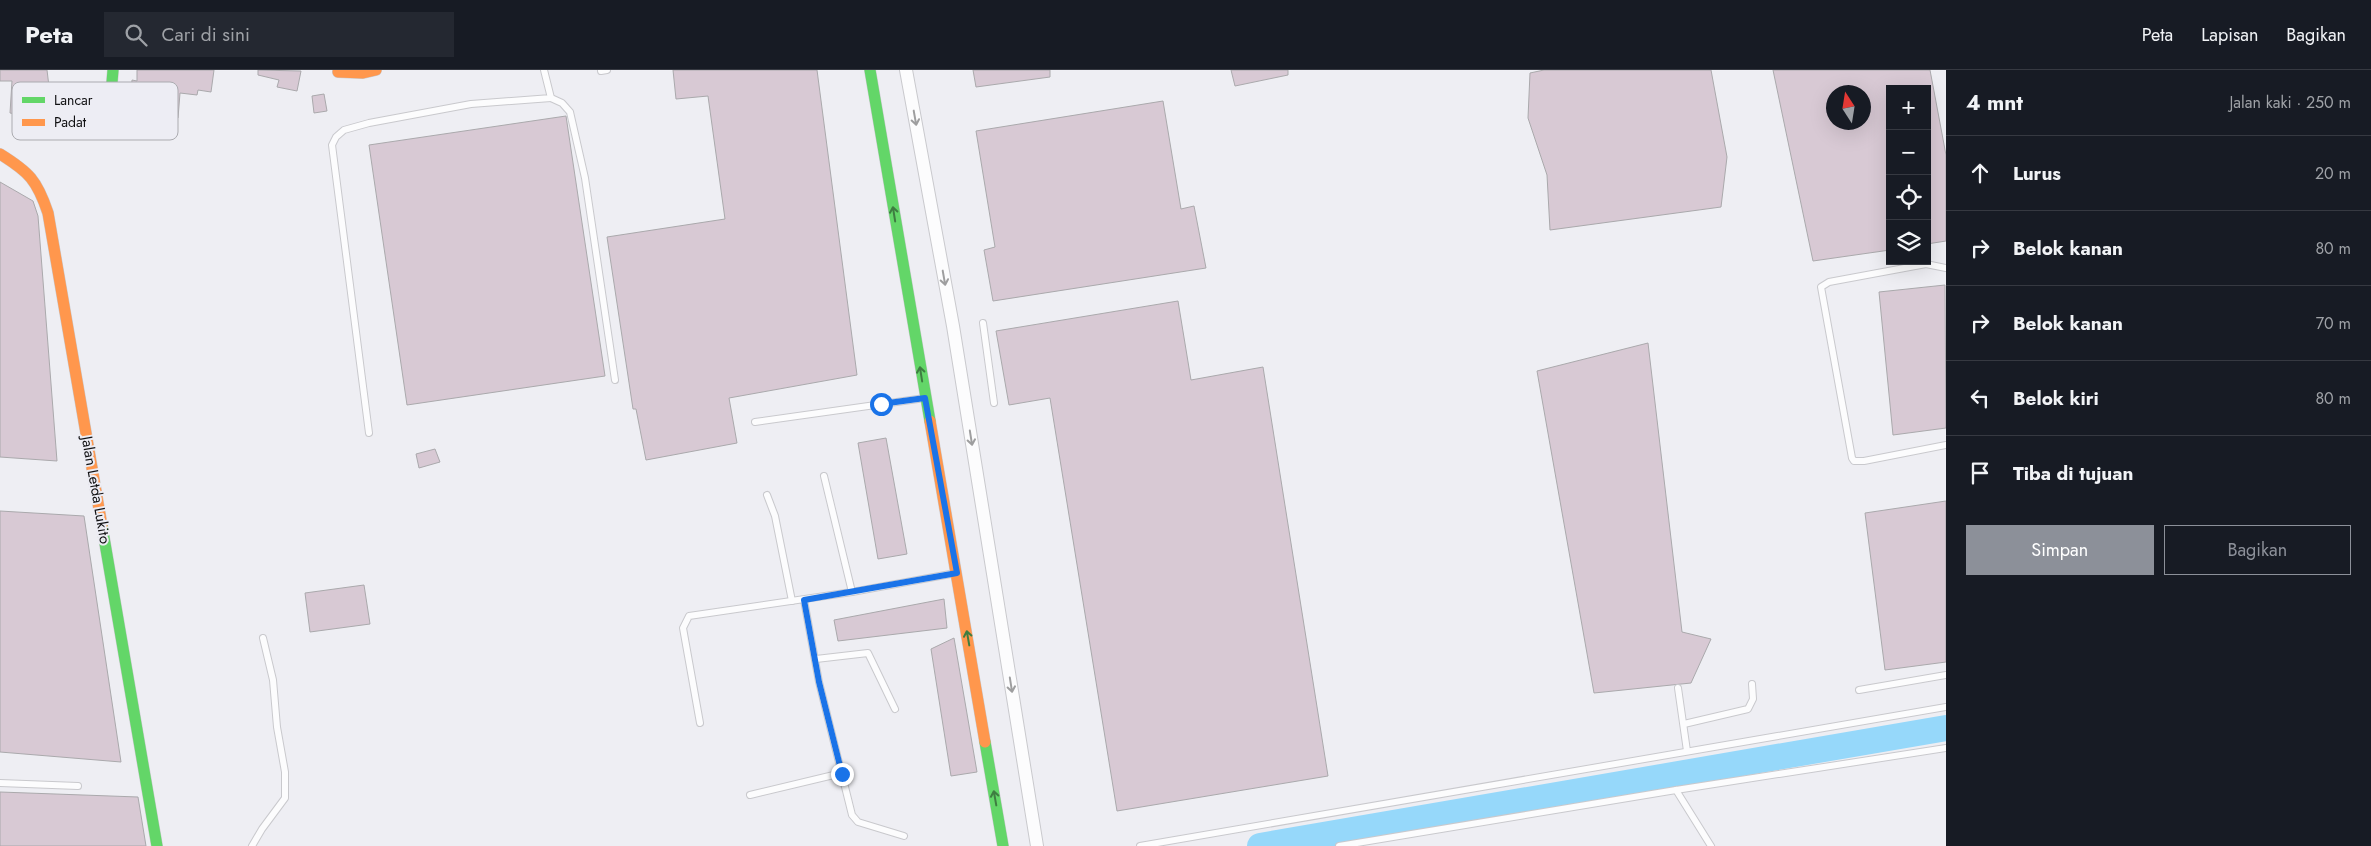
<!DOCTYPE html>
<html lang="id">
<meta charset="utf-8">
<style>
body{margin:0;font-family:Jost,sans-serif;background:#242831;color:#f1f3f6}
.controls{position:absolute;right:15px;top:15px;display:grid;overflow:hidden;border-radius:0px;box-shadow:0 5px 20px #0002}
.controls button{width:45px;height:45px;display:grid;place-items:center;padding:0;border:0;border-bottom:1px solid #363941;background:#171b24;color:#f1f3f6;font:25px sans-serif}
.compass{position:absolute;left:1826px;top:15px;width:45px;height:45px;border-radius:50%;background:#171b24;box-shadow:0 5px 20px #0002;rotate:348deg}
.stop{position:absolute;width:15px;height:15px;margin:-11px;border:4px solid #1a73e8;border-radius:50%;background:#fff}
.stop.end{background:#1a73e8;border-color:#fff;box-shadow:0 1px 5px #0008}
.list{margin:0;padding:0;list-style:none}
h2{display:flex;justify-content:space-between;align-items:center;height:65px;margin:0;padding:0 20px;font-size:21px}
h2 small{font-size:16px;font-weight:400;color:#9ea1a6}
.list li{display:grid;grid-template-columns:32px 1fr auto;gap:15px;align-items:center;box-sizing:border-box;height:75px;padding:0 20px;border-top:1px solid #363941}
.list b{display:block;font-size:19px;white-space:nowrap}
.list em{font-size:16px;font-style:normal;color:#9ea1a6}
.actions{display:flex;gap:10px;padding:15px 20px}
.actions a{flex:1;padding:11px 0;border:1px solid #8c9099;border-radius:0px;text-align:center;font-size:18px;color:#8c9099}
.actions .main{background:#8c9099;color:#fff}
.icon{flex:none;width:28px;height:28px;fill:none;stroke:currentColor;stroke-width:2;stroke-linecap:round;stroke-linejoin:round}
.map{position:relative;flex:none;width:1946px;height:776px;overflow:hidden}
header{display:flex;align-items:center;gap:30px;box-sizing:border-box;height:70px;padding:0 25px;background:#171b24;border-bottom:1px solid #363941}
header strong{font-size:24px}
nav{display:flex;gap:28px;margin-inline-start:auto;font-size:18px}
.search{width:350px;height:45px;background:#242831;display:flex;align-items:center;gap:12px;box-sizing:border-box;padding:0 18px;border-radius:0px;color:#9ea1a6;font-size:19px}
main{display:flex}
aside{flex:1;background:#171b24}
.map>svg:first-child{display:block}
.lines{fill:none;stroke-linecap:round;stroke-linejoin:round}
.river{stroke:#96d8fa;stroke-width:26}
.building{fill:#d8c9d4;stroke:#aaa9ac;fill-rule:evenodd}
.lane-casing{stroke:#c9c9cd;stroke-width:8}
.street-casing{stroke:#c9c9cd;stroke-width:14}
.fast-casing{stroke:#c9c9cd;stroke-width:12}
.slow-casing{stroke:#c9c9cd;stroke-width:12}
.lane{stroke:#fcfcfd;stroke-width:6}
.street{stroke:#fcfcfd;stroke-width:12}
.fast{stroke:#63d668;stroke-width:11}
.slow{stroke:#ff974d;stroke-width:11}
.oneway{stroke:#9e9e9f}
.oneway2{stroke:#3e7d41}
.route{stroke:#1a73e8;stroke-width:6}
.labels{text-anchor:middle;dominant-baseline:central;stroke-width:4;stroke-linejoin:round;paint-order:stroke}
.street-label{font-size:15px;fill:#101012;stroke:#ededf4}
.key{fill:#ededf4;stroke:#ababb0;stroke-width:1}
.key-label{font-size:14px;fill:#101012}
</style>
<header>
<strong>Peta</strong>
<div class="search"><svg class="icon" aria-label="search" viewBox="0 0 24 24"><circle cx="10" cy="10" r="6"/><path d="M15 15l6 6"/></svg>Cari di sini</div>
<nav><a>Peta</a><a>Lapisan</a><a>Bagikan</a></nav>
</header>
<main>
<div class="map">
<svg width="1946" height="776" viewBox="0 0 1946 776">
<rect width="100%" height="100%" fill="#eeeef3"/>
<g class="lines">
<path class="river" d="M1260 776 1946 658"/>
</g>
<g class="building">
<path d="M0 0H47L51 33 46 49 10 43 12 11H0Z"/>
<path d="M137 0H214L211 22 198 20 197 25 180 23 178 48 120 47 121 29 131 30 132 10 137 11Z"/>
<path d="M258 0 301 1 297 21 277 17 279 10 258 5Z"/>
<path d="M673 0H817L857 305 729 328 737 373 646 390 636 339H633L607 167 725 149 708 26 676 29Z"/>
<path d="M973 0H1050V7L976 17Z"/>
<path d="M1231 0H1288V5L1235 16Z"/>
<path d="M1544 0H1711L1727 87 1721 137 1550 160 1547 105 1528 48 1530 3Z"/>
<path d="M1773 0H1930L1946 85V171L1927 174V19H1890V180L1813 191ZM1834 22H1864V52H1834Z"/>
<path d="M324 24 327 41 314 43 312 26Z"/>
<path d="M1163 31 1181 139 1194 136 1206 198 993 231 984 180 995 177 976 61Z"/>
<path d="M566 46 605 306 407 335 369 75Z"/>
<path d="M0 112 33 131 38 146 57 391 0 387Z"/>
<path d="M1945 215 1946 358 1893 365 1879 222Z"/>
<path d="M1178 231 1191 310 1263 297 1328 706 1117 741 1050 328 1009 335 996 261Z"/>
<path d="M1648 273 1682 562 1711 569 1691 613 1594 623 1537 301Z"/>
<path d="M886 368 907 484 878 489 858 373Z"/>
<path d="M435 379 440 392 419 398 416 384Z"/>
<path d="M1946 431V592L1885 600 1865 443Z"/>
<path d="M0 441 84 446 121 692 0 682Z"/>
<path d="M364 515 370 554 310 562 305 523Z"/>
<path d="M944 529 947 558 838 571 834 550Z"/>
<path d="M954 568 977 702 951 706 931 579Z"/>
<path d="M0 722 138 727 146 776H0Z"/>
</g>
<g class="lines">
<defs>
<g id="lane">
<path d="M601 1 607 0"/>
<path d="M551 28 562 33 570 42 585 108 615 310"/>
<path d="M1946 198 1926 194 1829 212 1821 217 1852 388 1854 391H1864L1946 375"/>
<path d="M983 253 994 333"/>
<path d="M755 352 925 328"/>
<path d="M369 363 332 75 336 67 344 60 369 53 471 34 551 28 544 0"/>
<path d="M824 406 852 522"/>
<path d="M767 425 775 446 792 531"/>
<path d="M804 530 819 612 852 745 858 752 904 766"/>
<path d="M816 589 868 583 895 639"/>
<path d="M1678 618 1687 681"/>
<path d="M1859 620 1946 605"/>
<path d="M700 653 683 558 689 546 852 522 956 503"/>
<path d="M1684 654 1748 639 1753 629 1752 614"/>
<path d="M0 713 78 716"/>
<path d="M1676 720 1711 776"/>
<path d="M750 725 842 703"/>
<path d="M252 776 262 759 285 728V702L277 657 273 610 263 568"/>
<path d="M1140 776 1946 637"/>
<path d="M1339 776 1676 720 1946 678"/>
</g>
<path id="street" d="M906 0 953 256 1037 776"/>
<g id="fast">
<path d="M870 0 930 351"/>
<path d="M56 51 100 53 109 49 113 0"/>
<path d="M102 456 157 776"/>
<path d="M985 672 1003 776"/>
</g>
<g id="slow">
<path d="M338 2 363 3 376 0"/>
<path d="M0 84C29 102 37 110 48 143L102 456"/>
<path d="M930 351 985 672"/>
</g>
</defs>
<use href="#lane" class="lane-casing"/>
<use href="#street" class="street-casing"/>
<use href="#fast" class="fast-casing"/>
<use href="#slow" class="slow-casing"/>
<use href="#lane" class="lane"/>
<use href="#street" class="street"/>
<use href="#fast" class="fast"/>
<use href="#slow" class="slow"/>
</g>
<defs><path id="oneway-shaft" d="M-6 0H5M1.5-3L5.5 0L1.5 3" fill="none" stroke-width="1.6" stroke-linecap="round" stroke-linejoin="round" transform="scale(1.25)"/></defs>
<g class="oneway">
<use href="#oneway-shaft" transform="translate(915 48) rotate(80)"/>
<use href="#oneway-shaft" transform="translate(944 208) rotate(80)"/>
<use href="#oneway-shaft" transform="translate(971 368) rotate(81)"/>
<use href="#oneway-shaft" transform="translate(1011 615) rotate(81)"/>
</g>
<g class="oneway2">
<use href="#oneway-shaft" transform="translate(894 144) rotate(-99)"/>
<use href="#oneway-shaft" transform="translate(921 304) rotate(-99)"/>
<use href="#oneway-shaft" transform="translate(968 568) rotate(-100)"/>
<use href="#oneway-shaft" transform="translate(995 728) rotate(-100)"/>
</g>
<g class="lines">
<path class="route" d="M842 704 819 612 804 530 957 503 925 328 881 334"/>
</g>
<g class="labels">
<g class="street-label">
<text transform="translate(96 420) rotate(80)">Jalan Letda Lukito</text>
</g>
</g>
<rect x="12" y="12" width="166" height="58" rx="8" class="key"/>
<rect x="22" y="27" width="23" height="6" fill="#63d668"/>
<rect x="22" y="49" width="23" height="7" fill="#ff974d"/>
<g class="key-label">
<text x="54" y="35">Lancar</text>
<text x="54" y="57">Padat</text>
</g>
</svg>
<div class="controls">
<button>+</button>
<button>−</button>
<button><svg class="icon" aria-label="locate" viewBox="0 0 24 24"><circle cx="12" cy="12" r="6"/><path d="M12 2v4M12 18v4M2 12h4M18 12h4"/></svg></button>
<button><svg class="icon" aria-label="layers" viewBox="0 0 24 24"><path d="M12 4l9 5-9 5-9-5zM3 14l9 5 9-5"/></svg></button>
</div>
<svg class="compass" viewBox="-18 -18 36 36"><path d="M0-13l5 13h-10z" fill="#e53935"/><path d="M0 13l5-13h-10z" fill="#9ea1a6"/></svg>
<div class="stop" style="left:881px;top:334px"></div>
<div class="stop end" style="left:842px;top:704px"></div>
</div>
<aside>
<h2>4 mnt<small>Jalan kaki · 250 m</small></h2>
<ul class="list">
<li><svg class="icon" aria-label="ahead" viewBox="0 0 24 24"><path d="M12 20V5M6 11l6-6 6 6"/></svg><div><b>Lurus</b></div><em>20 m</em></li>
<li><svg class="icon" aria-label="right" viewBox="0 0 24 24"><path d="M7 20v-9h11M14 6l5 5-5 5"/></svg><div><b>Belok kanan</b></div><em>80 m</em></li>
<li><svg class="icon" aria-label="right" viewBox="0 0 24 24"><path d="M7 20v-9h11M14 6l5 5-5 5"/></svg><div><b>Belok kanan</b></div><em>70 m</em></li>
<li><svg class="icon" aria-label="left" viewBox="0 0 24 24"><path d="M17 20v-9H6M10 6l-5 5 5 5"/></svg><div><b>Belok kiri</b></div><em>80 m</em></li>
<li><svg class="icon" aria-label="arrive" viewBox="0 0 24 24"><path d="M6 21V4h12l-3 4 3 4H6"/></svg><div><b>Tiba di tujuan</b></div></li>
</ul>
<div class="actions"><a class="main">Simpan</a><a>Bagikan</a></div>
</aside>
</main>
